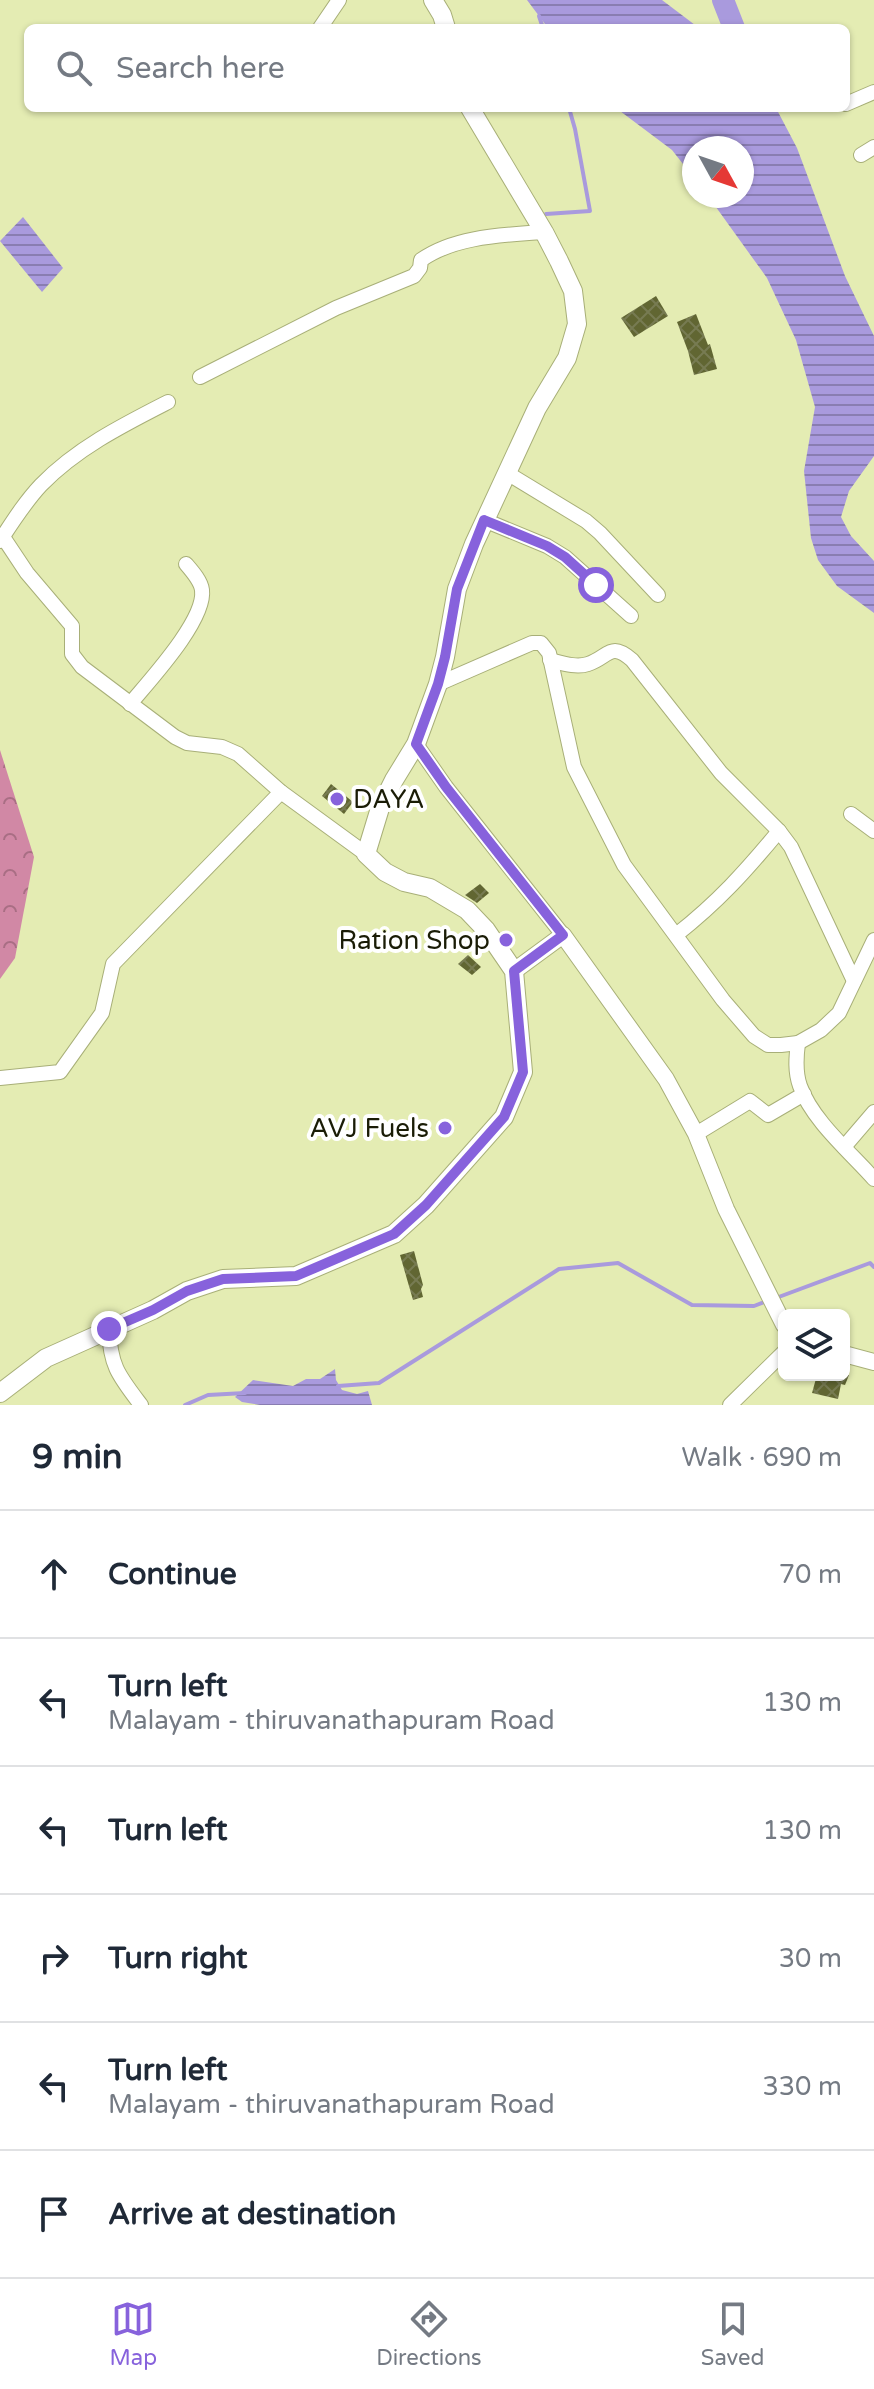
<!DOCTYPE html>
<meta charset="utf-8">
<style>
body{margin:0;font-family:"Varela Round",sans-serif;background:#f2f2f3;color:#1f2937}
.controls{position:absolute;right:24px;bottom:24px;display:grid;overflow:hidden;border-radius:12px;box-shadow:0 2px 6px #0004}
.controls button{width:72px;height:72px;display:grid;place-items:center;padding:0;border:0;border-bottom:2px solid #e0e1e3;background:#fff;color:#1f2937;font:40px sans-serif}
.compass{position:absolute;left:682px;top:136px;width:72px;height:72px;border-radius:50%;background:#fff;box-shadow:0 2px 6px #0004;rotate:130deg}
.stop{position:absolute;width:24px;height:24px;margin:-18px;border:6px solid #8762dc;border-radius:50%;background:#fff}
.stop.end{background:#8762dc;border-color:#fff;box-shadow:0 2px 8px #0008}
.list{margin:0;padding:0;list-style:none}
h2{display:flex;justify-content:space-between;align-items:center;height:104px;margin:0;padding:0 32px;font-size:34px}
h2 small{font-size:26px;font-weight:400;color:#747a83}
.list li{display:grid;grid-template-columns:52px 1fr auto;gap:24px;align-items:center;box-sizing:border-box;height:128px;padding:0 32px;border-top:2px solid #e0e1e3}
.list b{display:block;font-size:30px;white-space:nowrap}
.list p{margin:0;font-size:26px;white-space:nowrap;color:#747a83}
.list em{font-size:26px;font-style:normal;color:#747a83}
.icon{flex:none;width:44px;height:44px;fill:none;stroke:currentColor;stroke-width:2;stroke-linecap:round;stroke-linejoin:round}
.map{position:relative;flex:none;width:874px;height:1405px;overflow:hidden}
.search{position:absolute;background:#fff;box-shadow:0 2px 6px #0004;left:24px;right:24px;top:24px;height:88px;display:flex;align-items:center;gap:20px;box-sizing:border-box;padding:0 28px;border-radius:12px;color:#747a83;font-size:30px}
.sheet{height:872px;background:#fff}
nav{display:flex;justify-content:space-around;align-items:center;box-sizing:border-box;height:112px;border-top:2px solid #e0e1e3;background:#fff;font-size:22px;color:#747a83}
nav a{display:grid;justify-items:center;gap:4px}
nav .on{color:#8762dc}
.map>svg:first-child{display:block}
.forest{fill:url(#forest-crowns)}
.water{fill:url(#water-rules)}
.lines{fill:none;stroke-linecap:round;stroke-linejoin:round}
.stream{stroke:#a99add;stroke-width:4}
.river{stroke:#a99add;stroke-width:22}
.building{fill:url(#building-cross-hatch)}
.minor-casing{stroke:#a8af78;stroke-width:16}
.tertiary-casing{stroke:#a8af78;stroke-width:18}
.secondary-casing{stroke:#a8af78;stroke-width:20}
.minor{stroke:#fff;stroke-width:14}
.tertiary{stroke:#fff;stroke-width:16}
.secondary{stroke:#fff;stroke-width:18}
.route{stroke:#8762dc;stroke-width:10}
.poi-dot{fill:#8762dc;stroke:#fff;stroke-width:3}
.labels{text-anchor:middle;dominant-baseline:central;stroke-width:8;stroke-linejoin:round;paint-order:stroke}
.poi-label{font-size:26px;fill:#1a1c06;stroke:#fff;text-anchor:end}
</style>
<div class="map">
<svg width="874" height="1405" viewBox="0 0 874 1405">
<defs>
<pattern id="forest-crowns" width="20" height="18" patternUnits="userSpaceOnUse" patternTransform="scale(2)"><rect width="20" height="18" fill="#d188a5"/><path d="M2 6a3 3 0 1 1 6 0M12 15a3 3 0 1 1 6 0" fill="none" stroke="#a96e84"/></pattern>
<pattern id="water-rules" width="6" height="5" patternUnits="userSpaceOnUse" patternTransform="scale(2)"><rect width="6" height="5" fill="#a99add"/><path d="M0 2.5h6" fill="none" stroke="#897db1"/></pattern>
<pattern id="building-cross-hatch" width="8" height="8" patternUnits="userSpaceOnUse" patternTransform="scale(2)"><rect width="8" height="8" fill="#616632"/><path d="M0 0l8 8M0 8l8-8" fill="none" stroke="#777b52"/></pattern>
</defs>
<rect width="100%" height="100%" fill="#e4ecb3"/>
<path class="forest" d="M0 750 34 857 15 958 0 979Z"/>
<g class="water">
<path d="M527 0H662L699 28H548Z"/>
<path d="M616 108H776L797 148 845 276 874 336V456L849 491 841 517 851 536 874 561V613L837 586 818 560 811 538 804 471 815 407 796 340 767 278 708 196H742V148H694V178L672 150Z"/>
<path d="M23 217 63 268 42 292 0 241Z"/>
<path d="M335 1369 336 1380 342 1390 357 1394 368 1391 372 1405H260L242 1402 235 1397 253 1380 293 1386 306 1379H320Z"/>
</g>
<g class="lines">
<g class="stream">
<path d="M539 16 543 28"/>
<path d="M546 214 590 211 575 129 569 108"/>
<path d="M776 1298 870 1263 874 1267"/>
<path d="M338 1386 379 1383 559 1269 618 1263 692 1305 754 1306 767 1301"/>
<path d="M185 1405 208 1395 245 1393"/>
</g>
<path class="river" d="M723 0 734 28"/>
</g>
<g class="building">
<path d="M656 296 668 316 634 337 621 318Z"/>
<path d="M696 314 708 345 710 344 717 369 694 375 688 351 677 322Z"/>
<path d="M331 784 353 802 344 814 322 796Z"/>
<path d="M480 884 489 893 477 903 465 895Z"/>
<path d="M468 955 481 967 472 975 458 964Z"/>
<path d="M414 1251 423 1285 421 1289 423 1297 413 1300 400 1255Z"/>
<path d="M817 1375H849L845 1385 841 1384 838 1399 812 1393Z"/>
</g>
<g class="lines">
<defs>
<g id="minor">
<path d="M320 28 339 0"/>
<path d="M846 104 874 92"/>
<path d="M861 155 874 147"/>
<path d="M200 377 336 308 414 276 420 268 421 260C455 236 504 235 544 232"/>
<path d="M507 473 586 521 600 533 658 595"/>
<path d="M484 520 547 546 565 557 631 616"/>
<path d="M3 537 27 573 72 626V654L82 667 175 737 187 743 222 747 238 754 281 792 366 854"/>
<path d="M0 541C13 521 25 502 41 485 77 448 123 425 168 402"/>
<path d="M550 660C562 663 576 668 588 664 609 657 610 641 632 660L721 773 779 831 791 847 854 981"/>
<path d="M438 684 532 643H541L549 653 574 767 624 865 723 1000 754 1036 768 1045H781L798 1043 821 1030 839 1013 874 940"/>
<path d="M130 704C149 681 206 620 202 590 201 581 192 571 186 564"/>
<path d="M416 744 446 787 563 935"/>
<path d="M851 814 874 831"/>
<path d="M676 935C718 902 745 872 779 831"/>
<path d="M798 1043C796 1058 795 1072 800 1086 812 1120 850 1152 874 1179"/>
<path d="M0 1078 60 1072 102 1013 113 964 281 792"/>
<path d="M696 1134 750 1101 768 1115 804 1094"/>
<path d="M844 1147 874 1112"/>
<path d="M109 1329C110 1366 119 1376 141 1405"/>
<path d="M730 1405 784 1352"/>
</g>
<g id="tertiary">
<path d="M514 971 563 935 666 1079 696 1134 726 1209 784 1325"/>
<path d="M844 1354 874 1362"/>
</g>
<g id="secondary">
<path d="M433 0 442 15 446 28"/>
<path d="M0 1393 46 1358 153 1310 187 1291 223 1279 296 1276 394 1234 426 1205 504 1117 523 1072 514 971 486 930 467 910 430 888 404 882 385 872 366 854 380 808 394 780 416 744 438 684 445 657 457 589 474 544 537 408 567 358 577 324 573 291 559 261 544 232 470 108"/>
</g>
</defs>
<use href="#minor" class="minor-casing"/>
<use href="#tertiary" class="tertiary-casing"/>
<use href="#secondary" class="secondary-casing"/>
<use href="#minor" class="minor"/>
<use href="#tertiary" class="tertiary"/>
<use href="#secondary" class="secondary"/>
</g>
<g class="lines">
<path class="route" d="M109 1329 153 1310 187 1291 223 1279 296 1276 394 1234 426 1205 504 1117 523 1072 514 971 563 935 446 787 416 744 438 684 445 657 457 589 484 520 547 546 565 557 596 585"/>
</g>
<g class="poi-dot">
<circle cx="337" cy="799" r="8"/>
<circle cx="506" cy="940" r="8"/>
<circle cx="445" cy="1128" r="8"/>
</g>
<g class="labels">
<g class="poi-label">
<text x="353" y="799" text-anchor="start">DAYA</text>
<text x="490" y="940">Ration Shop</text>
<text x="429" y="1128">AVJ Fuels</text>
</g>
</g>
</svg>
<div class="controls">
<button><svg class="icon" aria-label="layers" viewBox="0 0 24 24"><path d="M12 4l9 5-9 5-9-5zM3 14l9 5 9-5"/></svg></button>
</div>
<svg class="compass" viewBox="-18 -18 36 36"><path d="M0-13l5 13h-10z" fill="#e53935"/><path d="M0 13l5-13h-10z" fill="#747a83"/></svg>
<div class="stop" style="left:596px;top:585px"></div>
<div class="stop end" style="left:109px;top:1329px"></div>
<div class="search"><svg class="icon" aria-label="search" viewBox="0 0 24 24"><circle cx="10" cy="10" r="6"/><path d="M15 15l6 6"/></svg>Search here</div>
</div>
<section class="sheet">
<h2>9 min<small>Walk · 690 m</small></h2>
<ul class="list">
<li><svg class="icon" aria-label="ahead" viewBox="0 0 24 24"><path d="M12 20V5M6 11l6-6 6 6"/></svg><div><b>Continue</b></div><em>70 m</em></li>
<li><svg class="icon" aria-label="left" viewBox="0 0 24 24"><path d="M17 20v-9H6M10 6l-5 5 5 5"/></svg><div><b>Turn left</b><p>Malayam - thiruvanathapuram Road</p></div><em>130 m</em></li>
<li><svg class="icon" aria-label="left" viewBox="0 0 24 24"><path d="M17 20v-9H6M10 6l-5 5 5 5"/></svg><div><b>Turn left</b></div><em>130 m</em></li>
<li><svg class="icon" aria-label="right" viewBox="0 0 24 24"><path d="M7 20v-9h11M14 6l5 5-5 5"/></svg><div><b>Turn right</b></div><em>30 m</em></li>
<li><svg class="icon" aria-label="left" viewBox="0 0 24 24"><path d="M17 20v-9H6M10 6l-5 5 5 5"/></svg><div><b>Turn left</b><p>Malayam - thiruvanathapuram Road</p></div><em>330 m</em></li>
<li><svg class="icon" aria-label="arrive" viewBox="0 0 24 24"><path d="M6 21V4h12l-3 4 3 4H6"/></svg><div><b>Arrive at destination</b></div></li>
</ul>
</section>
<nav>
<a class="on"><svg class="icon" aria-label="map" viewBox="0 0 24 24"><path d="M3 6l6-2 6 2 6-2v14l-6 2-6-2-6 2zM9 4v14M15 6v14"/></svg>Map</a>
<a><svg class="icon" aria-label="directions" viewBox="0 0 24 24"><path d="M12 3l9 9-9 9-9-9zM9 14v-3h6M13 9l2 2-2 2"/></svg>Directions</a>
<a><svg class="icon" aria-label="saved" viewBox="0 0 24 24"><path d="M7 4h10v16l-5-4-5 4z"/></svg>Saved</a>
</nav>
